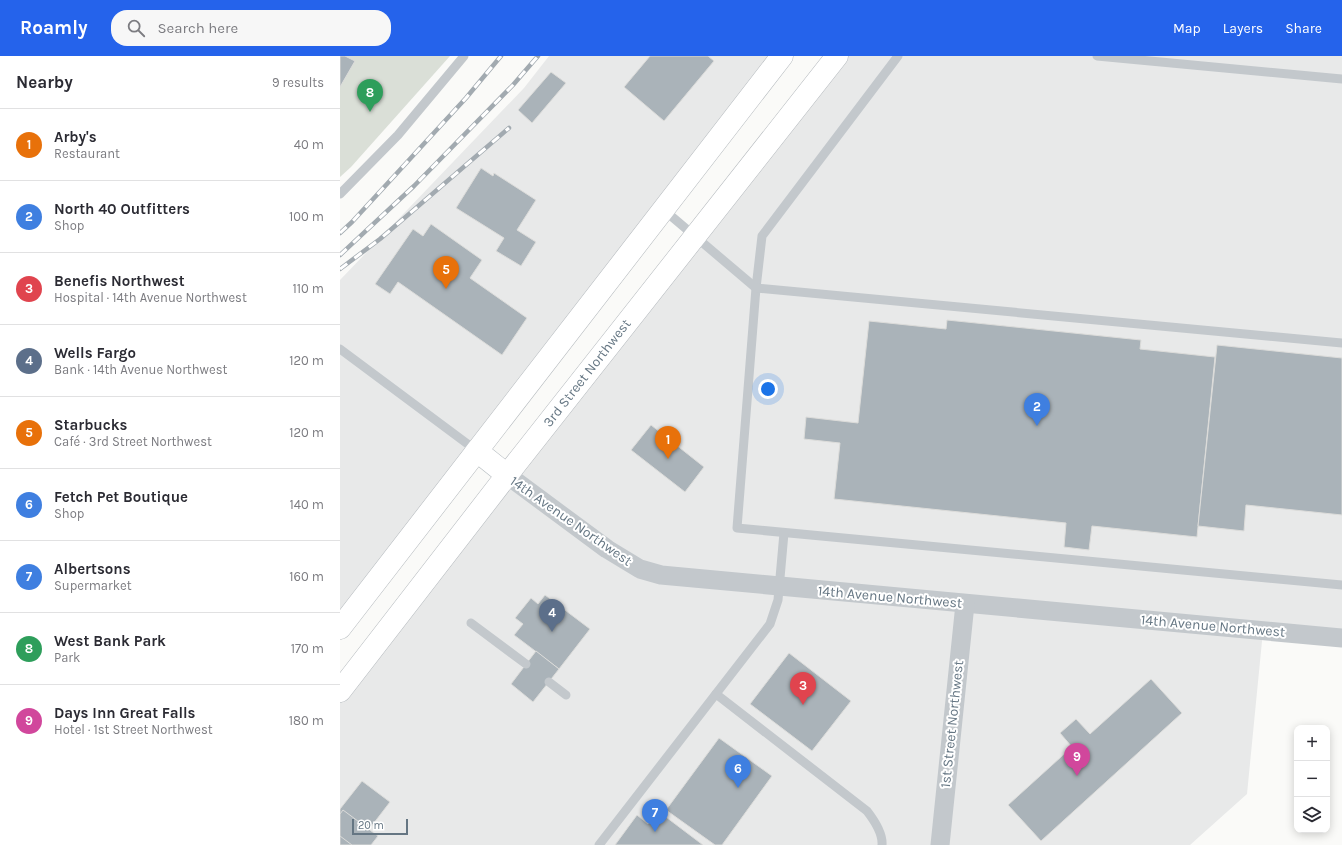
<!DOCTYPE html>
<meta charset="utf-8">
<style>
body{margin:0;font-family:Karla,sans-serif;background:#f7f7f7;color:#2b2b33}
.controls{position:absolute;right:12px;bottom:12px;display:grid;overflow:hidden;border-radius:8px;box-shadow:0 2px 10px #0003}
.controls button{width:36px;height:36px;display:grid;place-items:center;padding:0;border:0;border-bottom:1px solid #e1e1e2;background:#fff;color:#2b2b33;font:20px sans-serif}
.scale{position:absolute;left:12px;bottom:10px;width:56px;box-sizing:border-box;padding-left:4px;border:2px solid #657683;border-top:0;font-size:11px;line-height:14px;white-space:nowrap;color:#657683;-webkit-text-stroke:3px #fff;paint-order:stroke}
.you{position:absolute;left:428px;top:333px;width:14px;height:14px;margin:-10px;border:3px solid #fff;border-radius:50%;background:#1a73e8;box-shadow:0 0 0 6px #1a73e833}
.badge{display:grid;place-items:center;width:26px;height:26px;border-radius:50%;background:#2563eb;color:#fff;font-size:13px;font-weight:700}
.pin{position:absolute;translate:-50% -33px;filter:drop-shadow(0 1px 2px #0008)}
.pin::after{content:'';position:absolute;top:21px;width:14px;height:12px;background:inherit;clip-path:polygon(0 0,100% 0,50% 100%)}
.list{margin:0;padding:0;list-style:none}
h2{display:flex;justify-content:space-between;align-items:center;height:52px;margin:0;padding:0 16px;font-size:17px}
h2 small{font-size:13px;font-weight:400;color:#7c7c81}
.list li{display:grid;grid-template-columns:26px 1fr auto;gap:12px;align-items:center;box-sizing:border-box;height:72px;padding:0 16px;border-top:1px solid #e1e1e2}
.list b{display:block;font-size:15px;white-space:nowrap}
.list p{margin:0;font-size:13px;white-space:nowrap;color:#7c7c81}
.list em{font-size:13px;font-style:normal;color:#7c7c81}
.icon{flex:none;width:22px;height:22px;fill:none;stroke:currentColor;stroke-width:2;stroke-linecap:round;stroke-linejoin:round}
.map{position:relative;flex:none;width:1002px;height:789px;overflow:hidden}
header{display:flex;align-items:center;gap:24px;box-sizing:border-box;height:56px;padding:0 20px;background:#2563eb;color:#fff}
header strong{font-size:19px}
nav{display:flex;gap:22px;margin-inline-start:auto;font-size:14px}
.search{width:280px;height:36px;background:#f7f7f7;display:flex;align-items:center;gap:10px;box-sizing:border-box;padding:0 14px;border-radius:16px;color:#7c7c81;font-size:15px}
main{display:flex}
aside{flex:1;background:#fff}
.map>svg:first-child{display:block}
.built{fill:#e8e9e9}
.green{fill:#dadfd7}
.building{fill:#aab3b9;stroke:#dcdcda}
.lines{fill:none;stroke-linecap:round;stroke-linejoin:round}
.secondary-casing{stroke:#b3babf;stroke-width:23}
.highway-casing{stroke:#b4b9bd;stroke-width:23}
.lane{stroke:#c3c8cc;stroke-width:9}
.street{stroke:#c3c8cc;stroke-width:19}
.secondary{stroke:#fff;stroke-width:22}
.highway{stroke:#fff;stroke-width:22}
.rail-casing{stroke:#a2aab0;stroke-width:4.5}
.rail{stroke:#fff;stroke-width:3;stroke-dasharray:9;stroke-linecap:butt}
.labels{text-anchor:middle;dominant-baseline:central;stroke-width:4;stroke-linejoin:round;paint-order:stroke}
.street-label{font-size:14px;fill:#657683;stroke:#fff}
</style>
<header>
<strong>Roamly</strong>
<div class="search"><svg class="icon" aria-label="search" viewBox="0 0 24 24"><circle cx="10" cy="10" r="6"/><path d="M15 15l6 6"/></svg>Search here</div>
<nav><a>Map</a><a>Layers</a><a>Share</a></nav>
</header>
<main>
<aside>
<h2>Nearby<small>9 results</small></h2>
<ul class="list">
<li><span class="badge" style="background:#e8710a">1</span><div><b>Arby's</b><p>Restaurant</p></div><em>40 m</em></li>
<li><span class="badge" style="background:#3f7fe0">2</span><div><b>North 40 Outfitters</b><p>Shop</p></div><em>100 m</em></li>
<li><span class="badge" style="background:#e0444e">3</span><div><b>Benefis Northwest</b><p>Hospital · 14th Avenue Northwest</p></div><em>110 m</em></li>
<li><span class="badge" style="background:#5c6f8a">4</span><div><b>Wells Fargo</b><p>Bank · 14th Avenue Northwest</p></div><em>120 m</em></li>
<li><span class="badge" style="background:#e8710a">5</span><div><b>Starbucks</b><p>Café · 3rd Street Northwest</p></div><em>120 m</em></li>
<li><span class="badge" style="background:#3f7fe0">6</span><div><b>Fetch Pet Boutique</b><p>Shop</p></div><em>140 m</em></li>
<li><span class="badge" style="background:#3f7fe0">7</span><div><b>Albertsons</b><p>Supermarket</p></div><em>160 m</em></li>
<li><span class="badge" style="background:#2e9e5b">8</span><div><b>West Bank Park</b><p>Park</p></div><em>170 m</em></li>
<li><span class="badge" style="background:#d1479c">9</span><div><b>Days Inn Great Falls</b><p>Hotel · 1st Street Northwest</p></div><em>180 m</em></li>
</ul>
</aside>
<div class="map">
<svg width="1002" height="789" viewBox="0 0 1002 789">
<rect width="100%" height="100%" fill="#fafaf8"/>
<g class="built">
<path d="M209 0H439L0 572V224L184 32Z"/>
<path d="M497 0H1002V582L923 575 907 738 850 789H0V634Z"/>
</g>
<path class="green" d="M0 0H110L11 111 0 121Z"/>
<g class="building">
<path d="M0 0H5L15 5 0 31Z"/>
<path d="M310 0H368L374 5 324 65 284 31Z"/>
<path d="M211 16 226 27 192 67 178 54Z"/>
<path d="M141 112 153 120 154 117 196 144 177 174 196 186 181 210 156 195 164 182 116 152Z"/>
<path d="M91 168 142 204 130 222 187 262 162 299 58 226 50 238 35 228 73 173 83 180Z"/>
<path d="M607 264 801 284 800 293 875 301 857 481 752 470 749 494 724 491 726 467 494 443 500 387 464 383 466 361 518 367 529 265 606 273Z"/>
<path d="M877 289 1002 302V459L906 449 904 475 858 470Z"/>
<path d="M311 369 364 411 345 436 291 394Z"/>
<path d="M205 539 250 573 219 613 174 579 183 568 175 562 191 542 198 548Z"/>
<path d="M196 595 219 613 193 646 171 628Z"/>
<path d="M449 597 511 645 472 695 410 648Z"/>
<path d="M811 623 842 657 701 785 668 749 732 691 720 677 736 663 750 678Z"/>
<path d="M379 682 432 720 382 789H375L326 754Z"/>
<path d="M22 725 50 746 17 789H0V753Z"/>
<path d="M3 754 38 780 31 789H12L0 780V758Z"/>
<path d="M318 755 363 789H275L297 759 308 768Z"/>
</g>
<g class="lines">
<defs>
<path id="secondary" d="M137 395 167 419"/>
<g id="highway">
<path d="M0 572 442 0"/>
<path d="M0 635 167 419 497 0"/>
</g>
</defs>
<use href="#secondary" class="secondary-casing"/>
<use href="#highway" class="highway-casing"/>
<g class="lane">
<path d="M558 0 422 180 416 232 397 472 1002 529"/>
<path d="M757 0 1002 23"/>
<path d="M0 138 58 79 124 0"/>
<path d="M324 154 416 232 1002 287"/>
<path d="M0 293 137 395"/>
<path d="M131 567 186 608"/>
<path d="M209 626 226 639"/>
<path d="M376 638 527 755C534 764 543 777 542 789"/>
<path d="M259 789 430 568 438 544 444 477"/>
</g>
<g class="street">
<path d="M167 419 267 493 300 513 321 519 1002 582"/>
<path d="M600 789 625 548"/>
</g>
<use href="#secondary" class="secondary"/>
<use href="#highway" class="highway"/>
<defs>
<g id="rail">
<path d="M0 177 12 166 126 42 161 0"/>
<path d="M0 199 74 130 173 29 198 0"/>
<path d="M0 213 40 183 169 72"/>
</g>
</defs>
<use href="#rail" class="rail-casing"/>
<use href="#rail" class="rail"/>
</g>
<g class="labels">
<g class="street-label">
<text transform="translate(247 317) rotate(-52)">3rd Street Northwest</text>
<text transform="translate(231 465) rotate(35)">14th Avenue Northwest</text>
<text transform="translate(550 541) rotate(5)">14th Avenue Northwest</text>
<text transform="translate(873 570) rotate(5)">14th Avenue Northwest</text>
<text transform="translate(612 668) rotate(-84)">1st Street Northwest</text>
</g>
</g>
</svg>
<div class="controls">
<button>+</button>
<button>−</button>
<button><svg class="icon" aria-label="layers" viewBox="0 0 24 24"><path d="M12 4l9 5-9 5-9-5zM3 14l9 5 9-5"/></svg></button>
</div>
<div class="scale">20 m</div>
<div class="you"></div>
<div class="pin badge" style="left:328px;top:403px;background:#e8710a">1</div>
<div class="pin badge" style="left:697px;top:370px;background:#3f7fe0">2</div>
<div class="pin badge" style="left:463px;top:649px;background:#e0444e">3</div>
<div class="pin badge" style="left:212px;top:576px;background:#5c6f8a">4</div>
<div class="pin badge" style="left:106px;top:233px;background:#e8710a">5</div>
<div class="pin badge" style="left:398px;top:732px;background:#3f7fe0">6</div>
<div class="pin badge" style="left:315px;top:776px;background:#3f7fe0">7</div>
<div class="pin badge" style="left:30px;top:56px;background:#2e9e5b">8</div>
<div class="pin badge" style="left:737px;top:720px;background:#d1479c">9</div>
</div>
</main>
